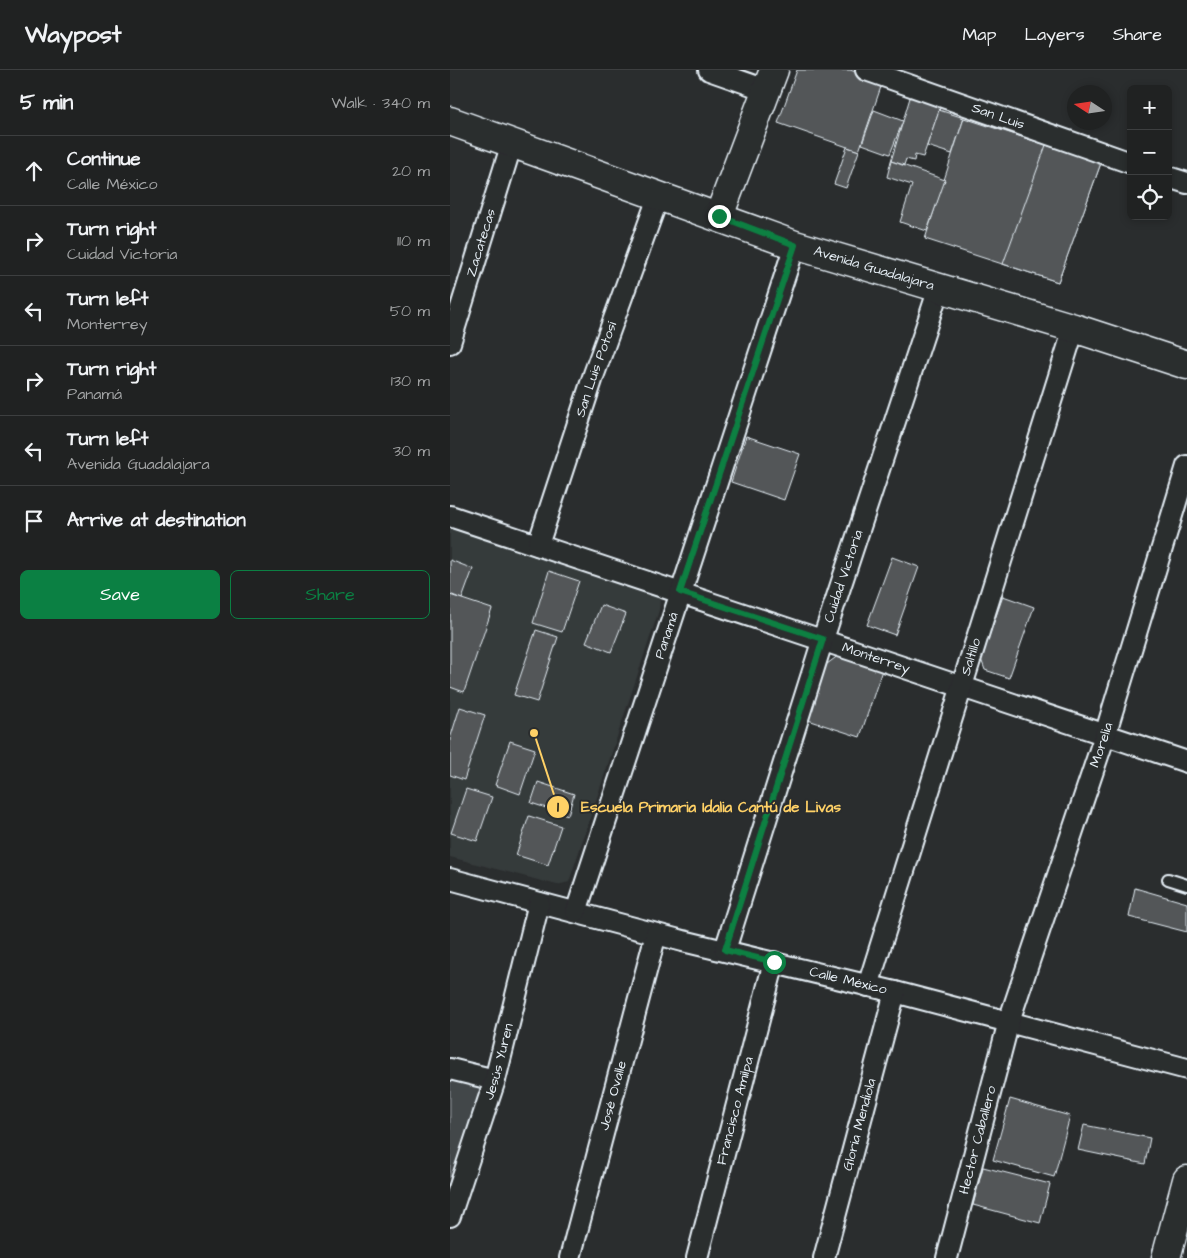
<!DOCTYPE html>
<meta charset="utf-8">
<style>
body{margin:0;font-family:"Architects Daughter",sans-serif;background:#2d2f2f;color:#f1f3f6}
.controls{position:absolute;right:15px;top:15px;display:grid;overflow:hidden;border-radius:8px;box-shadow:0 2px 8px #0003}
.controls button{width:45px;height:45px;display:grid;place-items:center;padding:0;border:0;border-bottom:1px solid #3d3f40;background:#202222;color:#f1f3f6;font:25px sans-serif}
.compass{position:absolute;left:617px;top:15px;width:45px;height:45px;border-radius:50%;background:#202222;box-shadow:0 2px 8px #0003;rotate:282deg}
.stop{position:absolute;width:15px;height:15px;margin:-11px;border:4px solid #0b8043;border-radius:50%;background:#fff}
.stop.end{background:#0b8043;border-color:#fff;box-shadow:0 1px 5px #0008}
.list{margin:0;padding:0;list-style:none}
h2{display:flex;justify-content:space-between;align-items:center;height:65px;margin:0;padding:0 20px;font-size:21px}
h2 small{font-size:16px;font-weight:400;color:#a2a4a5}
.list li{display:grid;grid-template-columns:32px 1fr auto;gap:15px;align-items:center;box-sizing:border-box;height:70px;padding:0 20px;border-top:1px solid #3d3f40}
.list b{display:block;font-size:19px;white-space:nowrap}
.list p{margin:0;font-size:16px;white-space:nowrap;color:#a2a4a5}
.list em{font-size:16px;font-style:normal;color:#a2a4a5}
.actions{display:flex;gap:10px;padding:15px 20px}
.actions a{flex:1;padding:11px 0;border:1px solid #0b8043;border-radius:8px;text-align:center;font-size:18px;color:#0b8043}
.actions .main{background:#0b8043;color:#fff}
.icon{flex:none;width:28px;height:28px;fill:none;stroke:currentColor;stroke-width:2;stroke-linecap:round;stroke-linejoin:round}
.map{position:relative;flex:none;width:737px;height:1188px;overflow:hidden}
header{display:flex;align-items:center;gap:30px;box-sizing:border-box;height:70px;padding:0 25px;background:#202222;border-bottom:1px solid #3d3f40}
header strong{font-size:24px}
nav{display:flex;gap:28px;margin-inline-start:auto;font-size:18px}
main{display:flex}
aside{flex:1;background:#202222}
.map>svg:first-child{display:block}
.built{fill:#363a3b}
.park{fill:#424648;stroke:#959ca0}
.building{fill:#535759;stroke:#e8f1f8}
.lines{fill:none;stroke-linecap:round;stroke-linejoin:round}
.lane-casing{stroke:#e8f1f8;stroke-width:14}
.street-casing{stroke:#e8f1f8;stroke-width:24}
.secondary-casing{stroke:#e8f1f8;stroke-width:31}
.primary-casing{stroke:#e8f1f8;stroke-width:31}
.lane{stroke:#2a2d2e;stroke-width:10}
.street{stroke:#2a2d2e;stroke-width:20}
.secondary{stroke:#2a2d2e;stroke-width:28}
.primary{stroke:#2a2d2e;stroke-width:28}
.route{stroke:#0b8043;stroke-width:6}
.labels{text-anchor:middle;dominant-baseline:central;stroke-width:4;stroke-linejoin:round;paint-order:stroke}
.street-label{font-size:14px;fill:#e8f1f8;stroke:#2a2d2e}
.leader{fill:none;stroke:#ffd166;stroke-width:2}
.callout-dot{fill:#ffd166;stroke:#2a2d2e;stroke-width:2}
.mark-label{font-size:15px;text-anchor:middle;font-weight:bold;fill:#111}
.callout-label{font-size:15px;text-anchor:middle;font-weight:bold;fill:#ffd166;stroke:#2a2d2e;stroke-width:4;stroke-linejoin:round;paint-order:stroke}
</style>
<header>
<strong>Waypost</strong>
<nav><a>Map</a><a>Layers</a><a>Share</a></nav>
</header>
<main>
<aside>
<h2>5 min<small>Walk · 340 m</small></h2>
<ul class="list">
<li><svg class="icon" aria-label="ahead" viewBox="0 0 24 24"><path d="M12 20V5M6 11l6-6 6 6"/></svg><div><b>Continue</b><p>Calle México</p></div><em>20 m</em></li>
<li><svg class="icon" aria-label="right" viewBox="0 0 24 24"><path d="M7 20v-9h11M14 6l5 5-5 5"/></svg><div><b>Turn right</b><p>Cuidad Victoria</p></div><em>110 m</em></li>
<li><svg class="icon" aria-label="left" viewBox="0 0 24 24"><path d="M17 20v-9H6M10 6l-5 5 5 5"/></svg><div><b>Turn left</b><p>Monterrey</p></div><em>50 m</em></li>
<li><svg class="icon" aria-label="right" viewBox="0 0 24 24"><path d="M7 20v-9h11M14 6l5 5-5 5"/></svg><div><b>Turn right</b><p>Panamá</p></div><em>130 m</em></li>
<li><svg class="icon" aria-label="left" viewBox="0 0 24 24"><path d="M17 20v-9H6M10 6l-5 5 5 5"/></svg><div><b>Turn left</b><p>Avenida Guadalajara</p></div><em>30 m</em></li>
<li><svg class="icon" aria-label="arrive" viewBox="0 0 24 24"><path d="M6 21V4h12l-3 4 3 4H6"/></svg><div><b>Arrive at destination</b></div></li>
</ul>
<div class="actions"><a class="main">Save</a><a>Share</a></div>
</aside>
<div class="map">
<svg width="737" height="1188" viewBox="0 0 737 1188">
<rect width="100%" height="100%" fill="#2a2d2e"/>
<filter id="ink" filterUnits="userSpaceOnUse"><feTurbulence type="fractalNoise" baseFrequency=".02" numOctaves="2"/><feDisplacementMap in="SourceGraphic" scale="10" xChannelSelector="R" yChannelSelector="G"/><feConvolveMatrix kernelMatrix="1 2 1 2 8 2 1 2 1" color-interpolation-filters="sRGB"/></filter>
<g filter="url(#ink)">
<path class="built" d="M0 458 201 522 210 529 209 540 119 812 107 815 0 787Z"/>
<path class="park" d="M0 1009 33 1017 0 1145Z"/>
<g class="building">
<path d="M347 0H400L433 11 409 81 328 53Z"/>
<path d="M462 21 492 32 473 87 465 85 464 91 456 89 454 95 441 91Z"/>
<path d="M424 40 453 51 440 84 412 74Z"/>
<path d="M489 40 514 48 502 84 477 76Z"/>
<path d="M514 48 651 93 608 212 475 169Z"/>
<path d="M596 75 651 93 608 212 553 194Z"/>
<path d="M397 77 409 81 396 118 384 114Z"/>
<path d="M441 91 495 110 477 161 450 152 462 115 437 107Z"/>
<path d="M296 366 350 384 334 430 281 412Z"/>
<path d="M442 487 469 497 445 565 417 555Z"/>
<path d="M0 490 23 499 12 529 0 524Z"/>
<path d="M99 501 129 511 112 562 83 553Z"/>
<path d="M0 525 42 539 14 622 0 617Z"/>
<path d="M553 526 584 537 559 608 535 600 531 589Z"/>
<path d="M151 535 176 544 161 582 136 572Z"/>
<path d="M86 560 108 567 87 632 64 625Z"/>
<path d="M389 585 432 600 410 667 355 649 373 597Z"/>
<path d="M10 637 35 645 14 710 0 705V669Z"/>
<path d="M60 671 85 679 70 724 45 715Z"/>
<path d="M88 712 124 724 118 745 81 733Z"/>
<path d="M16 719 42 727 27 771 1 763Z"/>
<path d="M79 746 111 756 98 795 66 785Z"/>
<path d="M685 818 737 833V862L679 847Z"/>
<path d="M560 1029 620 1046 604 1107 543 1090Z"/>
<path d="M634 1055 700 1068 695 1094 628 1080Z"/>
<path d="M533 1097 600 1114 590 1153 523 1135Z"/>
</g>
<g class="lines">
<defs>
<path id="lane" d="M718 809 737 815"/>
<g id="street">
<path d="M259 0 316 20"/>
<path id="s1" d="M416 0 681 93"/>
<path d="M718 107 737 113"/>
<path id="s2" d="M0 273 62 73"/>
<path id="s3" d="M0 446 737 692"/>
<path id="s4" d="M88 475 144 304 209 125"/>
<path id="s5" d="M0 809 233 871 445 922 737 999"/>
<path id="s6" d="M126 842 345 175"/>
<path id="s7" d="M275 880 373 569 489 218"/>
<path id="s8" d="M418 916 624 258"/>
<path d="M0 999 45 1010"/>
<path id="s9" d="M0 1146 45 1010 89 833"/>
<path id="s10" d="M120 1188 206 864"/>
<path id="s11" d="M247 1188 324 892"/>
<path id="s12" d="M374 1188 445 922"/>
<path id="s13" d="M497 1188 559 951 655 665 737 396"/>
</g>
<g id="secondary">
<path id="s14" d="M0 51 345 175 624 258 737 295"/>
<path d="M269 146 324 0"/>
</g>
<path id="primary" d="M716 1188 737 1110"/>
</defs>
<use href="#lane" class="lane-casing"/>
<use href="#street" class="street-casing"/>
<use href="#secondary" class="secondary-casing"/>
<use href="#primary" class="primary-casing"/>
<use href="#lane" class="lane"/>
<use href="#street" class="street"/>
<use href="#secondary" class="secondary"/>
<use href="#primary" class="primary"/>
</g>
</g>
<g class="lines" filter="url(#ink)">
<path class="route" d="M269 146 345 175 230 522 373 569 275 880 324 892"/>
</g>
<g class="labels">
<g class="street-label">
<text stroke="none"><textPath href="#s1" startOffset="140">San Luis</textPath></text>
<text stroke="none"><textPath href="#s2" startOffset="105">Zacatecas</textPath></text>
<text stroke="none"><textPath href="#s14" startOffset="449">Avenida Guadalajara</textPath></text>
<text stroke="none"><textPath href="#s4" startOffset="185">San Luis Potosí</textPath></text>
<text stroke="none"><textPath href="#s7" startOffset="392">Cuidad Victoria</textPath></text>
<text stroke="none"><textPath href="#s6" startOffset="291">Panamá</textPath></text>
<text stroke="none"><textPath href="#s8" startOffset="345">Saltillo</textPath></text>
<text stroke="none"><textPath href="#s3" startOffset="449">Monterrey</textPath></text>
<text stroke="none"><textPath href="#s13" startOffset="536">Morelia</textPath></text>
<text stroke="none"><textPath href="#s5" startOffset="411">Calle México</textPath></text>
<text stroke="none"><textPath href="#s9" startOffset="162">Jesús Yuren</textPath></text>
<text stroke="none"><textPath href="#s10" startOffset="168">José Ovalle</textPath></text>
<text stroke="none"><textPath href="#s11" startOffset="152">Francisco Amilpa</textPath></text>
<text stroke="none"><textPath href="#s12" startOffset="138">Gloria Mendiola</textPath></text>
<text stroke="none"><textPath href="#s13" startOffset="122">Hector Caballero</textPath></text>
</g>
</g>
<path class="leader" d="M84 663L108 737"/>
<g class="callout-dot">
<circle cx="84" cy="663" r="5"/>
<circle cx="108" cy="737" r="12"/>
</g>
<g class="mark-label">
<text x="108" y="742">1</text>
</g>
<g class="callout-label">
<text x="261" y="742">Escuela Primaria Idalia Cantú de Livas</text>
</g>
</svg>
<div class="controls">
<button>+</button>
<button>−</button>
<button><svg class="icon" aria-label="locate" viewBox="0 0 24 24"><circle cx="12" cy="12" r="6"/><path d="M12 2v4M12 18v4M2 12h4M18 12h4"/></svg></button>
</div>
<svg class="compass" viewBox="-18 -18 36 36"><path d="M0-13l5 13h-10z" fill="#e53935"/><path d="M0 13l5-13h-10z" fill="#a2a4a5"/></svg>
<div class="stop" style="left:324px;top:892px"></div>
<div class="stop end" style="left:269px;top:146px"></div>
</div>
</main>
